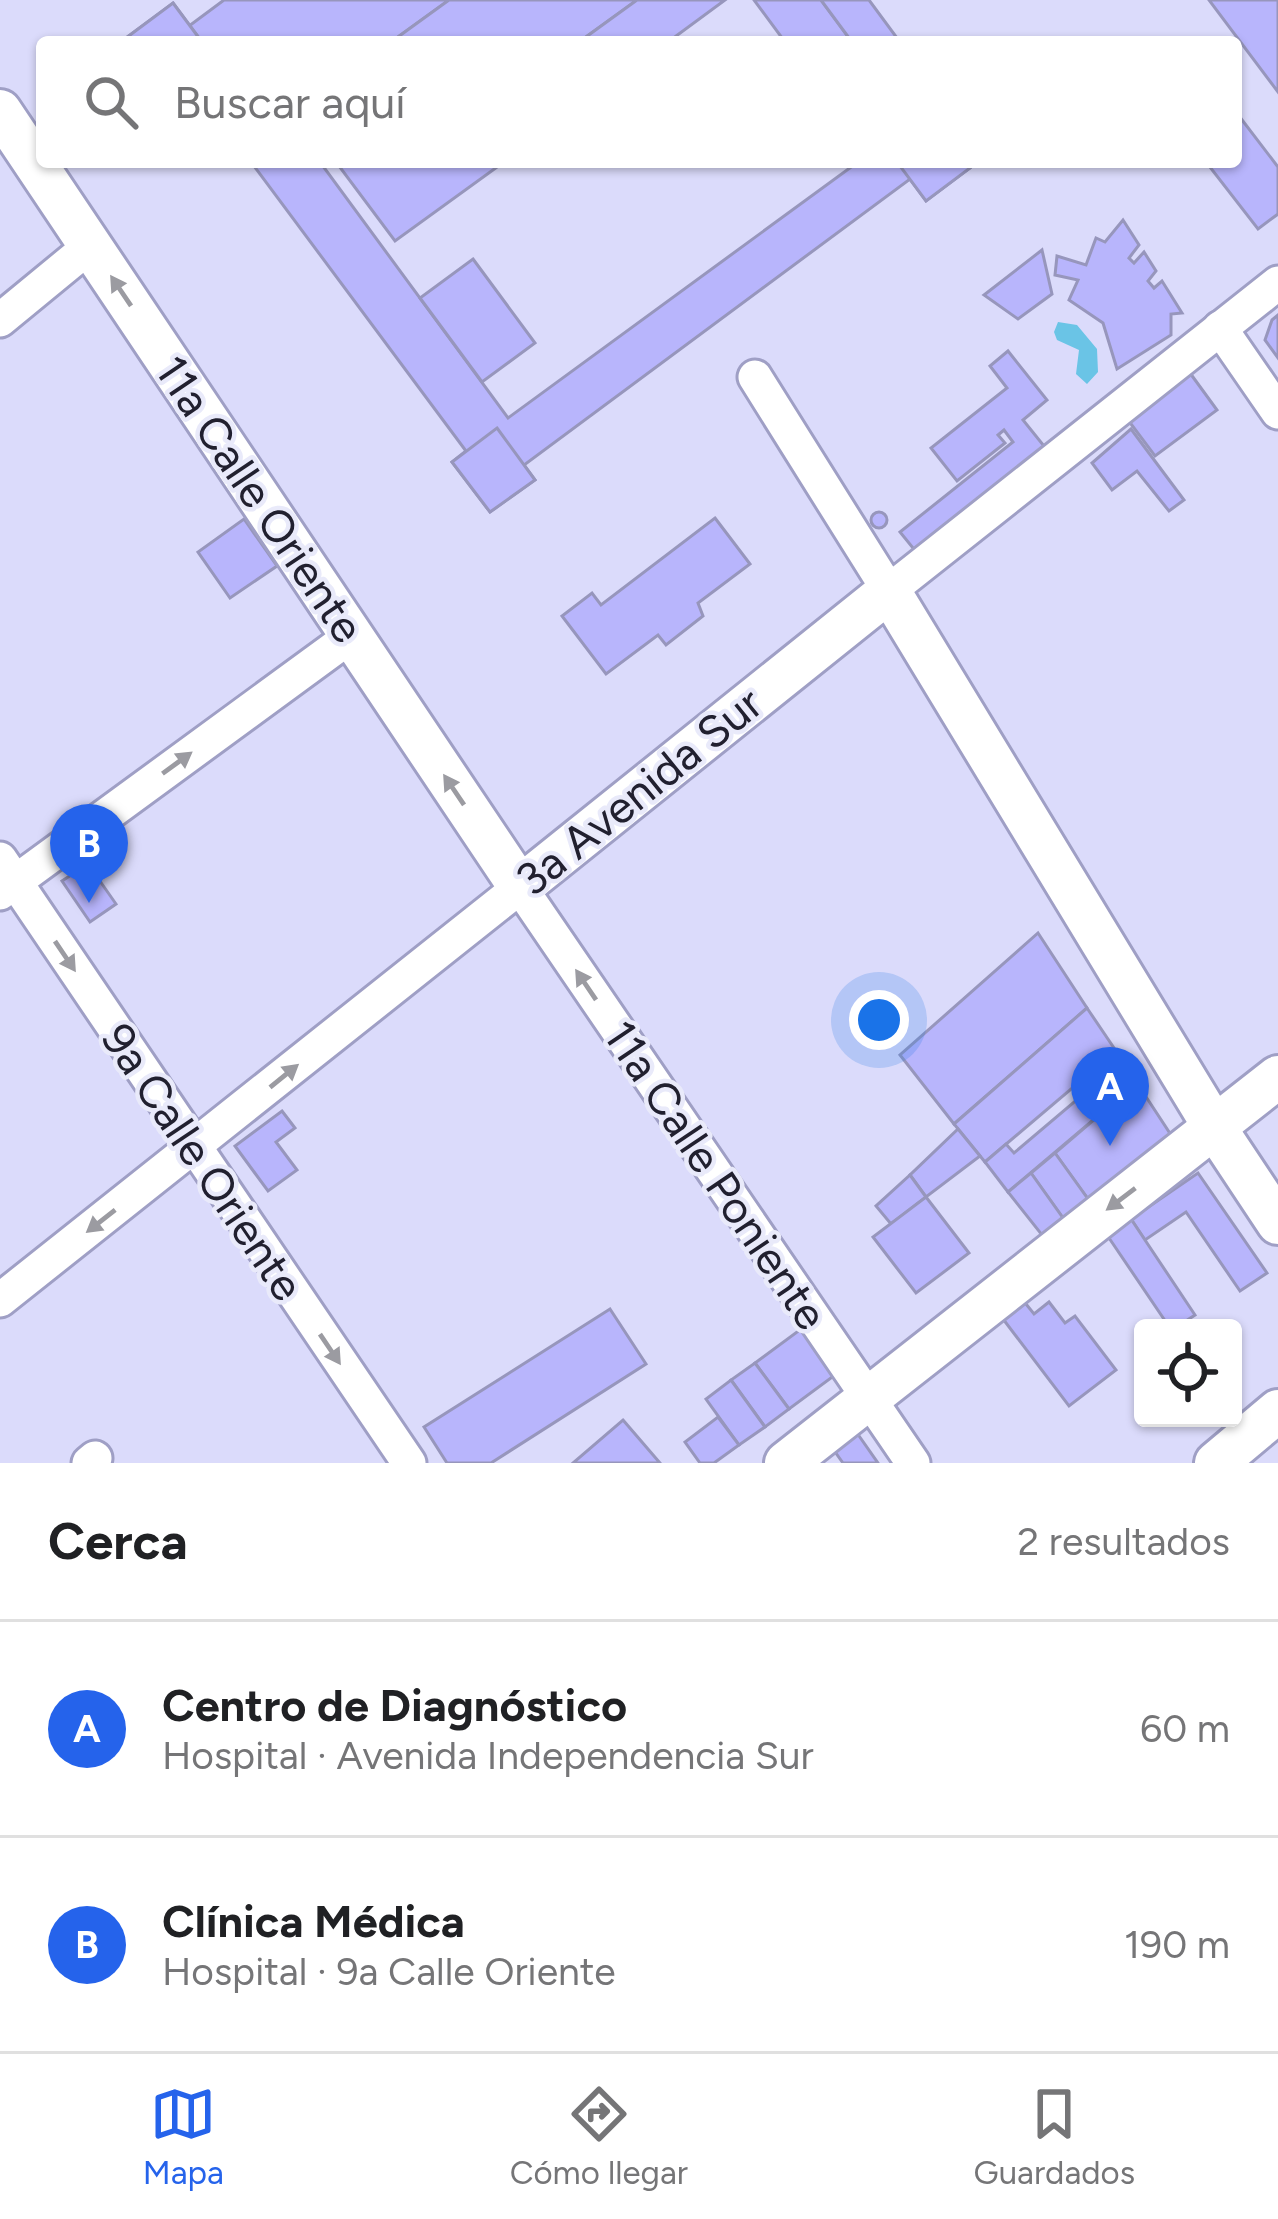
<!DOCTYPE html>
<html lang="es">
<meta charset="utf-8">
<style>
body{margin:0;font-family:Figtree,sans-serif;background:#f6f6f6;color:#202124}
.controls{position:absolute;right:36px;bottom:36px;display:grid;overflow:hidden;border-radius:12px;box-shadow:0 3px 9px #0004}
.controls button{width:108px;height:108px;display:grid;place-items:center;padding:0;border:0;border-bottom:3px solid #e0e0e0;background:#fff;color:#202124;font:60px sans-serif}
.you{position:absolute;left:879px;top:1020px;width:42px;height:42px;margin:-30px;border:9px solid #fff;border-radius:50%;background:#1a73e8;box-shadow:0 0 0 18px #1a73e833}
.badge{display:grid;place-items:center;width:78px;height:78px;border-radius:50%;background:#2563eb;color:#fff;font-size:39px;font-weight:700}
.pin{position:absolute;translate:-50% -99px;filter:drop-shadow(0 3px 6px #0008)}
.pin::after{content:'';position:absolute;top:63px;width:42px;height:36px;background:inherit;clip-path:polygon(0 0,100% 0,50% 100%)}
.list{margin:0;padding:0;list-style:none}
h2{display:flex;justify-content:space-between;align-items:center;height:156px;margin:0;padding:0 48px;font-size:51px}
h2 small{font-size:39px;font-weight:400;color:#757577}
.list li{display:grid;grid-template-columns:78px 1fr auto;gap:36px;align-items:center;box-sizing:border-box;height:216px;padding:0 48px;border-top:3px solid #e0e0e0}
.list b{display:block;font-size:45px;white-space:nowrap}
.list p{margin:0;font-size:39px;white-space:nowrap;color:#757577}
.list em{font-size:39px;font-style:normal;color:#757577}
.icon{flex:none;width:66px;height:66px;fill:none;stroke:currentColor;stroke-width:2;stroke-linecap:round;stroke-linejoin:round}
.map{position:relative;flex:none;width:1278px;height:1463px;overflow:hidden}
.search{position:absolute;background:#fff;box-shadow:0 3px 9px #0004;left:36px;right:36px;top:36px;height:132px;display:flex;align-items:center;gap:30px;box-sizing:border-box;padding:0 42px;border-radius:12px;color:#757577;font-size:45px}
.sheet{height:588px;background:#fff}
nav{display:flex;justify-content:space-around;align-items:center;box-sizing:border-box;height:168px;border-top:3px solid #e0e0e0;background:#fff;font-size:33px;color:#757577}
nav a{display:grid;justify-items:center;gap:6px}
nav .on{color:#2563eb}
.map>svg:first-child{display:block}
.water{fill:#6ac4e6}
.building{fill:#b8b5fc;stroke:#9796bc;stroke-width:3}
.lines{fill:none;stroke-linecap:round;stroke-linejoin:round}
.minor-casing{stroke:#9f9fc5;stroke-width:39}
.major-casing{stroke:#9f9fc5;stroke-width:48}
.minor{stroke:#fff;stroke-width:33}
.major{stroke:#fff;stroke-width:42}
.oneway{fill:#9b9ba1}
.labels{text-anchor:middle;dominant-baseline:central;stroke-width:9;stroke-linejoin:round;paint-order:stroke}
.street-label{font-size:45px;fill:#21202f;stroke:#e9eafa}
</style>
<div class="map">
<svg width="1278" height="1463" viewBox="0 0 1278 1463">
<rect width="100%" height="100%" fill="#dbdbfb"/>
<path class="water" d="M1058 322 1077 325 1097 349 1098 372 1087 384 1076 374 1079 350 1057 340 1054 332Z"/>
<g class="building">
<path d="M224 0H449L391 42H202L189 26Z"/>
<path d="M449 0H637L579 42H391Z"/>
<path d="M637 0H725L668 42H579Z"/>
<path d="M754 0H821L852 42H785Z"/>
<path d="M821 0H869L900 42H852Z"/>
<path d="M1209 0H1278V92Z"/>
<path d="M173 3 202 42H123L122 41Z"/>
<path d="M173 3 202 42H123L122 41Z"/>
<path d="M1236 112 1278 167V214L1258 229 1206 162H1236Z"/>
<path d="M251 162H320L508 418 858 162H966L970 168 926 201 910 179 524 465 535 480 490 512 452 462 466 451Z"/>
<path d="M336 162H504L395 241Z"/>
<path d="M897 162H966L970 168 926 201Z"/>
<path d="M1123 220 1139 245 1129 258 1134 263 1144 252 1156 271 1148 281 1154 288 1162 281 1182 313 1171 314V335L1117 369 1103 323 1069 300 1078 280 1055 275 1057 256 1086 265 1096 238 1105 242Z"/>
<path d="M1042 250 1052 294 1018 319 984 295Z"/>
<path d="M473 259 535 343 482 382 420 298Z"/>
<path d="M1278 315V358L1265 340 1272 320Z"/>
<path d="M1008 351 1047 400 1023 420 1048 451 917 553 900 532 1013 442 1004 430 998 435 1005 443 957 481 931 448 1007 388 990 366Z"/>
<path d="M1190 373 1217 410 1155 456 1128 420Z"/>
<path d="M497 428 535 480 490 512 452 462Z"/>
<path d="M1131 429 1184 500 1169 511 1137 471 1112 490 1092 463Z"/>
<circle cx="879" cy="520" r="8"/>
<path d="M715 518 750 564 698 603 703 616 666 645 658 635 606 674 562 616 592 593 601 605Z"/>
<path d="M244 519 277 566 230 598 198 552Z"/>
<path d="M88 864 116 904 90 922 62 881Z"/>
<path d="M1038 933 1087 1008 954 1124 900 1055Z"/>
<path d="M1087 1008 1116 1051 985 1162 954 1124Z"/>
<path d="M1116 1051 1137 1083 1008 1192 985 1162 1006 1144 1014 1153 1092 1087 1086 1077Z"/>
<path d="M1137 1083 1171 1135 1088 1199 1055 1153Z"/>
<path d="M282 1111 295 1128 276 1142 297 1170 268 1191 235 1146Z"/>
<path d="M958 1129 980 1156 926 1197 910 1175Z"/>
<path d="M1055 1153 1088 1199 1063 1218 1031 1173Z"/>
<path d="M1031 1173 1063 1218 1042 1235 1008 1192Z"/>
<path d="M1198 1173 1267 1273 1240 1291 1186 1212 1145 1240 1131 1219Z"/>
<path d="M910 1175 926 1197 891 1224 876 1206Z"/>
<path d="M926 1197 969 1253 916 1293 873 1237Z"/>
<path d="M1131 1219 1195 1315 1175 1328H1170L1107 1235Z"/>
<path d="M1022 1299 1034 1314 1049 1302 1065 1323 1075 1316 1116 1370 1069 1406 1000 1315Z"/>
<path d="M610 1309 646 1364 491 1463H447L424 1427Z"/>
<path d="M801 1329 835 1375 789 1409 755 1363Z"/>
<path d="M755 1363 789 1409 765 1427 731 1380Z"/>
<path d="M731 1380 765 1427 739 1445 706 1399Z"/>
<path d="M718 1417 739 1445 714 1463H700L685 1442Z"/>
<path d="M623 1420 660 1463H573Z"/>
<path d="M857 1433 878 1463H843L833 1449Z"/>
</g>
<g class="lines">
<defs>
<g id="minor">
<path d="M0 320 90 246"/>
<path d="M1220 328 1278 412"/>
<path d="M755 377 889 591 1278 283"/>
<path d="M0 859 409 1463"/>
<path d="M0 893 351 636"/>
<path d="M0 1300 520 887 913 1463"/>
<path d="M89 1463 95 1458"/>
</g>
<g id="major">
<path d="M0 111 520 887 889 591 1215 1128 1278 1223"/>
<path d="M786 1463 1278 1077"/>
<path d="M1216 1463 1278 1411"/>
</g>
</defs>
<use href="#minor" class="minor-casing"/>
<use href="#major" class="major-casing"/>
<use href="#minor" class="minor"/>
<use href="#major" class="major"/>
</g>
<defs><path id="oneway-solid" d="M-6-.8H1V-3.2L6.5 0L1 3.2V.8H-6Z" transform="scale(3)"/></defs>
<g class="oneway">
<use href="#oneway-solid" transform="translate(121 291) rotate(-124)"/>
<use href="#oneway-solid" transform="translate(177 763) rotate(-36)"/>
<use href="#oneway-solid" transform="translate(454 790) rotate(-124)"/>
<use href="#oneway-solid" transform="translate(65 956) rotate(56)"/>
<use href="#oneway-solid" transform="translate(586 985) rotate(-124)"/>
<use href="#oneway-solid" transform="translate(284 1076) rotate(-39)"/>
<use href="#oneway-solid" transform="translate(1121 1199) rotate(143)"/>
<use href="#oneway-solid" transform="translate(101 1221) rotate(142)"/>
<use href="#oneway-solid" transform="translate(330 1349) rotate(56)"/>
</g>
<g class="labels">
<g class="street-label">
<text transform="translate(260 499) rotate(56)">11a Calle Oriente</text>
<text transform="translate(639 791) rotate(-39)">3a Avenida Sur</text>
<text transform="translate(203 1162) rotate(56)">9a Calle Oriente</text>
<text transform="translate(716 1175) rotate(56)">11a Calle Poniente</text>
</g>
</g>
</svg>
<div class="controls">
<button><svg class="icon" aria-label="locate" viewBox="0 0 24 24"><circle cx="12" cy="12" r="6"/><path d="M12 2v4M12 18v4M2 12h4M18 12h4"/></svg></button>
</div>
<div class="you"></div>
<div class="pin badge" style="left:1110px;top:1146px">A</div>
<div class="pin badge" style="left:89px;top:903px">B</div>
<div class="search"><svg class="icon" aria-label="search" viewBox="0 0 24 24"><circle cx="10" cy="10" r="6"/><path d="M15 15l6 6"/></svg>Buscar aquí</div>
</div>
<section class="sheet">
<h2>Cerca<small>2 resultados</small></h2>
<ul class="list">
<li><span class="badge">A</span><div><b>Centro de Diagnóstico</b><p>Hospital · Avenida Independencia Sur</p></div><em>60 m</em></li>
<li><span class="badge">B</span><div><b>Clínica Médica</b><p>Hospital · 9a Calle Oriente</p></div><em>190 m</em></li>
</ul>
</section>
<nav>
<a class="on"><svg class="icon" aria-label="map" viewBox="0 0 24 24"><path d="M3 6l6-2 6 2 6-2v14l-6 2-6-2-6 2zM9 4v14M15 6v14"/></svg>Mapa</a>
<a><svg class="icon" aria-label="directions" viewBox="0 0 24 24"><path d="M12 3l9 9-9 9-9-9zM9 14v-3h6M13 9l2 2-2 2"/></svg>Cómo llegar</a>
<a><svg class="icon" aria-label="saved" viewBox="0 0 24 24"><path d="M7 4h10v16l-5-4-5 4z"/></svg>Guardados</a>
</nav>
